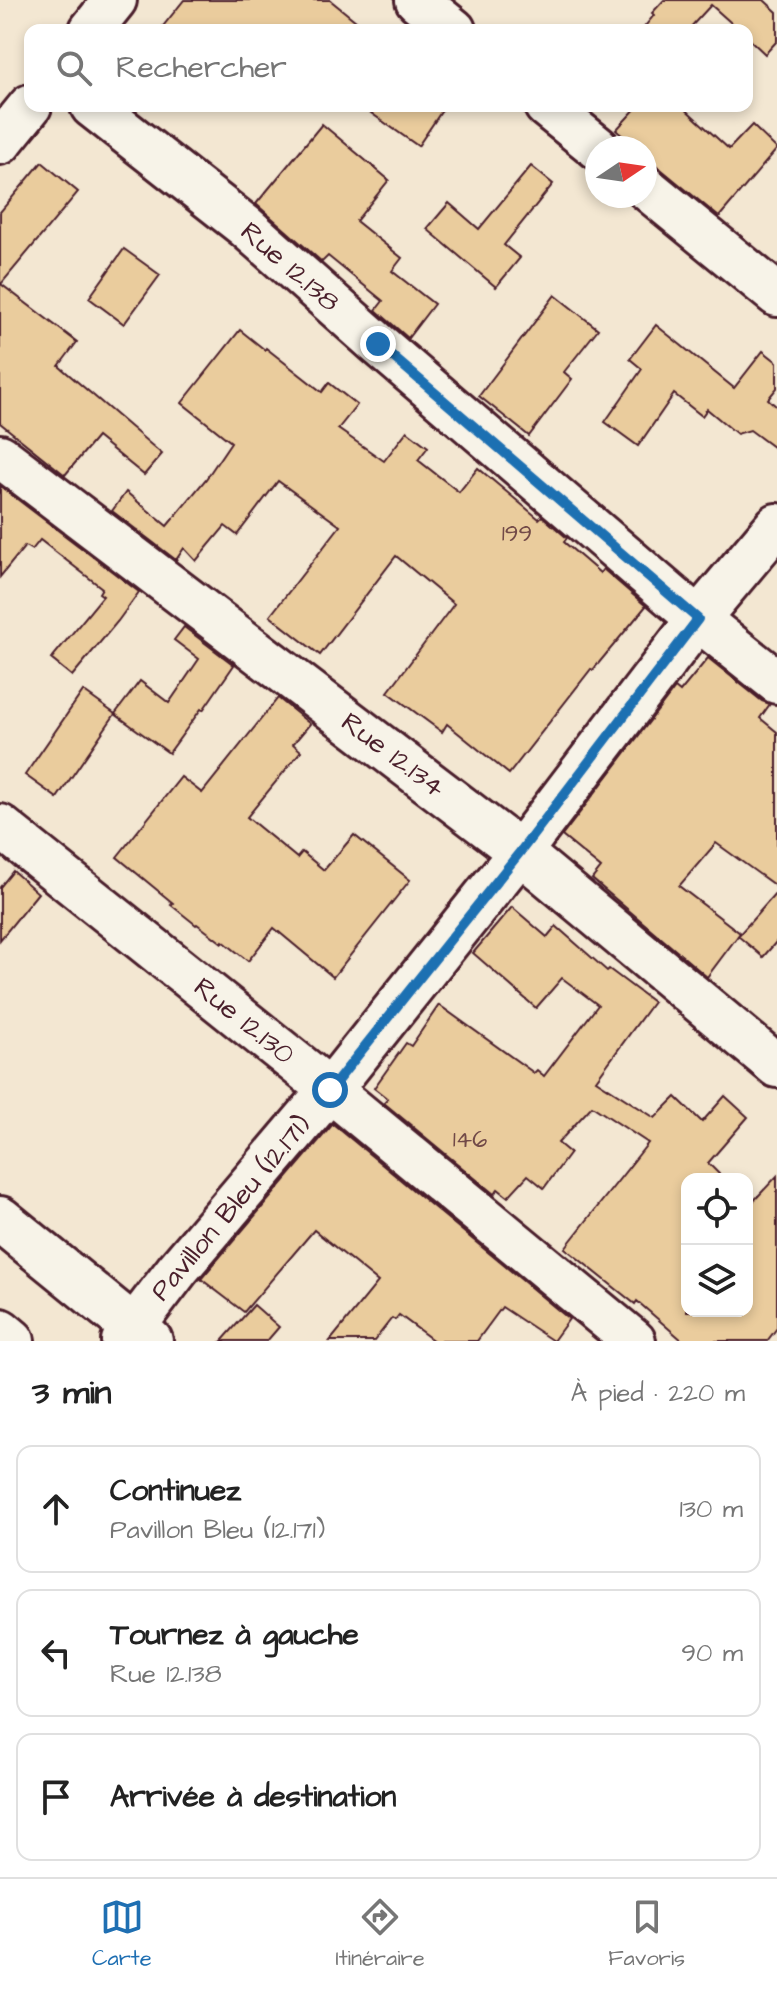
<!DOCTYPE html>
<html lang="fr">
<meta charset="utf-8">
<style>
body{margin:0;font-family:"Architects Daughter",sans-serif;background:#f2f2f2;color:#222}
.controls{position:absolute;right:24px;bottom:24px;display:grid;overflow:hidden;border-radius:16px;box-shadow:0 4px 12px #0003}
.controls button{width:72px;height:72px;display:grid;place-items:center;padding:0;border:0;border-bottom:2px solid #e0e0e0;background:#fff;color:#222;font:40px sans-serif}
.compass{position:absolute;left:585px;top:136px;width:72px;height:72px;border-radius:50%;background:#fff;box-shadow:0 4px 12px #0003;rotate:77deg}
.stop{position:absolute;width:24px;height:24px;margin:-18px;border:6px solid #1f6fb2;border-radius:50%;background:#fff}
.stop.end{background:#1f6fb2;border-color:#fff;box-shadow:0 2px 8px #0008}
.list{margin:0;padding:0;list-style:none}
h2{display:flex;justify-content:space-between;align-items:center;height:104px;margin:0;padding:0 32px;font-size:34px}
h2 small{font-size:26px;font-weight:400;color:#767676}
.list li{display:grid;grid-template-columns:52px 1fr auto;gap:24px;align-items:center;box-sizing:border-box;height:128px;margin:0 16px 16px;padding:0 16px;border:2px solid #e0e0e0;border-radius:16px}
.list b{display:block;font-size:30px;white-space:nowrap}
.list p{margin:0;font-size:26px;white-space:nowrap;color:#767676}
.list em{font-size:26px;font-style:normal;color:#767676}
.icon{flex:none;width:44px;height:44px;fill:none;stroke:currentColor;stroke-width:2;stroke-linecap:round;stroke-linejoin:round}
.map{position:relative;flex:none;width:777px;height:1341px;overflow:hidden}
.search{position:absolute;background:#fff;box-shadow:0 4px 12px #0003;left:24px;right:24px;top:24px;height:88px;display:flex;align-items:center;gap:20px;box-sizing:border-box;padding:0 28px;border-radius:16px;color:#767676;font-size:30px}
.sheet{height:536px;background:#fff}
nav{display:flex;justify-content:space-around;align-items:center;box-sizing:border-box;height:112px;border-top:2px solid #e0e0e0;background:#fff;font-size:22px;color:#767676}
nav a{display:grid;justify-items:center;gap:4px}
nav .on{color:#1f6fb2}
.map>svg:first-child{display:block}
.building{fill:#eacc9d;stroke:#4a1f2b;stroke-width:2}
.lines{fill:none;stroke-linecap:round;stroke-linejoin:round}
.minor-casing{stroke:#4a1f2b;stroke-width:48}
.major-casing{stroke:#4a1f2b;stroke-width:50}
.minor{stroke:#f7f3e8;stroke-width:42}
.major{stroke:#f7f3e8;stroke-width:44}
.route{stroke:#1f6fb2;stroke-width:10}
.labels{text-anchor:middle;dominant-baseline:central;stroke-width:8;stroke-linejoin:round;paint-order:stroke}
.number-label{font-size:24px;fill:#724a48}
.street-label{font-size:28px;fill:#4a1f2b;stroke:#f7f3e8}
</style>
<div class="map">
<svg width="777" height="1341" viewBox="0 0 777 1341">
<rect width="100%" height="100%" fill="#f3e7d2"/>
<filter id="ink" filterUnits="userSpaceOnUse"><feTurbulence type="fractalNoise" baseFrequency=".0125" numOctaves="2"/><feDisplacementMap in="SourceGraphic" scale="16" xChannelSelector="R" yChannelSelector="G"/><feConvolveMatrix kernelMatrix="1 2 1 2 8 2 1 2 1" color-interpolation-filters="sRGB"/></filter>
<g filter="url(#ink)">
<g class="building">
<path d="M184 0H330L367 30H160Z"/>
<path d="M664 0H764L777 12V41L765 54 747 37V30H739L711 5 688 30H642L654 15 652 13Z"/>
<path d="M361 106H445L418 146Z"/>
<path d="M638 106H682L729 149 752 125 777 149 719 217 645 156V148H636L616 130Z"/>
<path d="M322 124 389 180 356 221 402 258 392 271 434 304 408 338 376 310 383 301 328 256 322 262 256 204Z"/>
<path d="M42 162 78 192 1 284 77 342 59 366 162 454 144 475 97 437 65 475 0 423V212Z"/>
<path d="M531 166 553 184 504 245 520 258 496 287 427 229 449 203 479 229Z"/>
<path d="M124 249 160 275 124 324 89 298Z"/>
<path d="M555 295 598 329 564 372 572 379 529 436 479 396Z"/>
<path d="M656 325 734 388 763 351 777 362V388L768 399 777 407V450L750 430 737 434 707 409 702 416 674 394 638 446 605 422 642 369 630 359Z"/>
<path d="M240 330 265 350 266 348 322 392 329 383 357 405 338 429 384 461 407 431 428 447 418 460 459 492 478 468 539 519 542 516 567 538 564 542 600 573 603 569 646 606 593 670 591 669 509 774 447 724 442 732 388 692 454 604 396 556 320 655 270 616 340 526 278 481 237 535 225 526 196 561 184 548 176 560 112 511 126 492 167 526 206 479 231 442 182 403Z"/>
<path d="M0 486 139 592 118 621 72 676 51 659 103 596 99 593 102 588 40 540 32 550 25 546 0 577Z"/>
<path d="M184 627 234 665 203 710 201 709 169 753 115 714 140 681 169 703 199 659 174 640Z"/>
<path d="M708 658 762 701 770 704 760 718 777 732V887L716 843 679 886 740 933 707 977 592 879 601 868 562 836 675 688 680 692Z"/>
<path d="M83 691 115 714 57 798 25 775Z"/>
<path d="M278 698 310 724 293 744 301 751 247 817 297 858 302 852 324 870 354 835 410 880 333 977 274 928 248 961 223 941 222 943 197 924 196 925 171 905 173 903 117 857 181 777 202 793Z"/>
<path d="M13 871 38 893 0 940V887Z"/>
<path d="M777 892V941L763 957 738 936Z"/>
<path d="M512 907 547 937 556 926 607 971 609 969 653 1002 596 1080 655 1118 676 1097 702 1122 725 1096 748 1117 708 1163 724 1179H687V1311H747V1208L777 1176V1328L767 1341H683L637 1301 635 1304 565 1248 648 1143 592 1106 558 1143 570 1153 544 1188 528 1175 508 1197 498 1189 494 1194 384 1103 388 1099 374 1088 406 1043 411 1046 439 1005 534 1073 537 1070 544 1076 598 1005 562 978 536 1008 473 953Z"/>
<path d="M333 1124 569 1319 553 1341 502 1307 477 1341H434L399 1315 395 1320 392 1318 374 1341H330L378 1282 314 1230 244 1312 201 1279Z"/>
<path d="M254 1305 279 1327 267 1341H222Z"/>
</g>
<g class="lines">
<defs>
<g id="minor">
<path d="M417 0 454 30"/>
<path d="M91 30 115 0"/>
<path d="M92 106 245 226 378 344 698 619 777 682"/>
<path d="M546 106 598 148"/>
<path d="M0 143 30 106"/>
<path d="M645 187 777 295"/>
<path d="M0 456 520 852 777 1066"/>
<path d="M0 826 330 1090 634 1341"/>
<path d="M123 1341 178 1269 330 1090 520 852 698 619 777 525"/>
</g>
<g id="major">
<path d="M0 1219 150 1341"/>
<path d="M0 1331 12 1341"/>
</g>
</defs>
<use href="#minor" class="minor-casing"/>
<use href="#major" class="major-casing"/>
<use href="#minor" class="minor"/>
<use href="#major" class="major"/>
</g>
</g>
<g class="lines" filter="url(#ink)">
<path class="route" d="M330 1090 520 852 698 619 378 344"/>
</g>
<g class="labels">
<g class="number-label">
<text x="517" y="534">199</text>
<text x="470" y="1140">146</text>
</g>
<g class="street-label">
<text transform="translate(290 267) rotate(41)">Rue 12.138</text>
<text transform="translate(393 755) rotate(37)">Rue 12.134</text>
<text transform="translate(244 1021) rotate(39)">Rue 12.130</text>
<text transform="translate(231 1208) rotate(-50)">Pavillon Bleu (12.171)</text>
</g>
</g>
</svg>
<div class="controls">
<button><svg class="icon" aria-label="locate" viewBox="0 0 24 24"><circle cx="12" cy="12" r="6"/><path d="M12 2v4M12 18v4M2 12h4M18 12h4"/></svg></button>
<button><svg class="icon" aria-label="layers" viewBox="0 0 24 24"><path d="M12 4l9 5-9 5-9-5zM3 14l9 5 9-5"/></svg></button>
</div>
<svg class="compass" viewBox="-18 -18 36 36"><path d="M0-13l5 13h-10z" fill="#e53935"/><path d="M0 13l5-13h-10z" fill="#767676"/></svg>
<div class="stop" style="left:330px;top:1090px"></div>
<div class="stop end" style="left:378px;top:344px"></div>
<div class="search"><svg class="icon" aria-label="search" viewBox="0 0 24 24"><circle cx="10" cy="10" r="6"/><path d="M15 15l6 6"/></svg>Rechercher</div>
</div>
<section class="sheet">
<h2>3 min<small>À pied · 220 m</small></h2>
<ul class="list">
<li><svg class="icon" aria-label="ahead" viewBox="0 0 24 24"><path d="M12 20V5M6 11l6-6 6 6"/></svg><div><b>Continuez</b><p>Pavillon Bleu (12.171)</p></div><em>130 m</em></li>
<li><svg class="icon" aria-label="left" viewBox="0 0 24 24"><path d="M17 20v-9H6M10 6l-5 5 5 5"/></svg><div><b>Tournez à gauche</b><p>Rue 12.138</p></div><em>90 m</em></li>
<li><svg class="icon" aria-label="arrive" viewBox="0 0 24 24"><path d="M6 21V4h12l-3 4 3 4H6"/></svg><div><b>Arrivée à destination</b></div></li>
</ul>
</section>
<nav>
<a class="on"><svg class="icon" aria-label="map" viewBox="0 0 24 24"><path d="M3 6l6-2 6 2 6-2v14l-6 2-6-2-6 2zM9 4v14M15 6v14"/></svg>Carte</a>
<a><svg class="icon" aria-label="directions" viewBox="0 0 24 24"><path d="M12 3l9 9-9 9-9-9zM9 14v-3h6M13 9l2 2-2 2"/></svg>Itinéraire</a>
<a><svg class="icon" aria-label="saved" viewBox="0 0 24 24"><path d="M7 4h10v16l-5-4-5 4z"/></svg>Favoris</a>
</nav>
